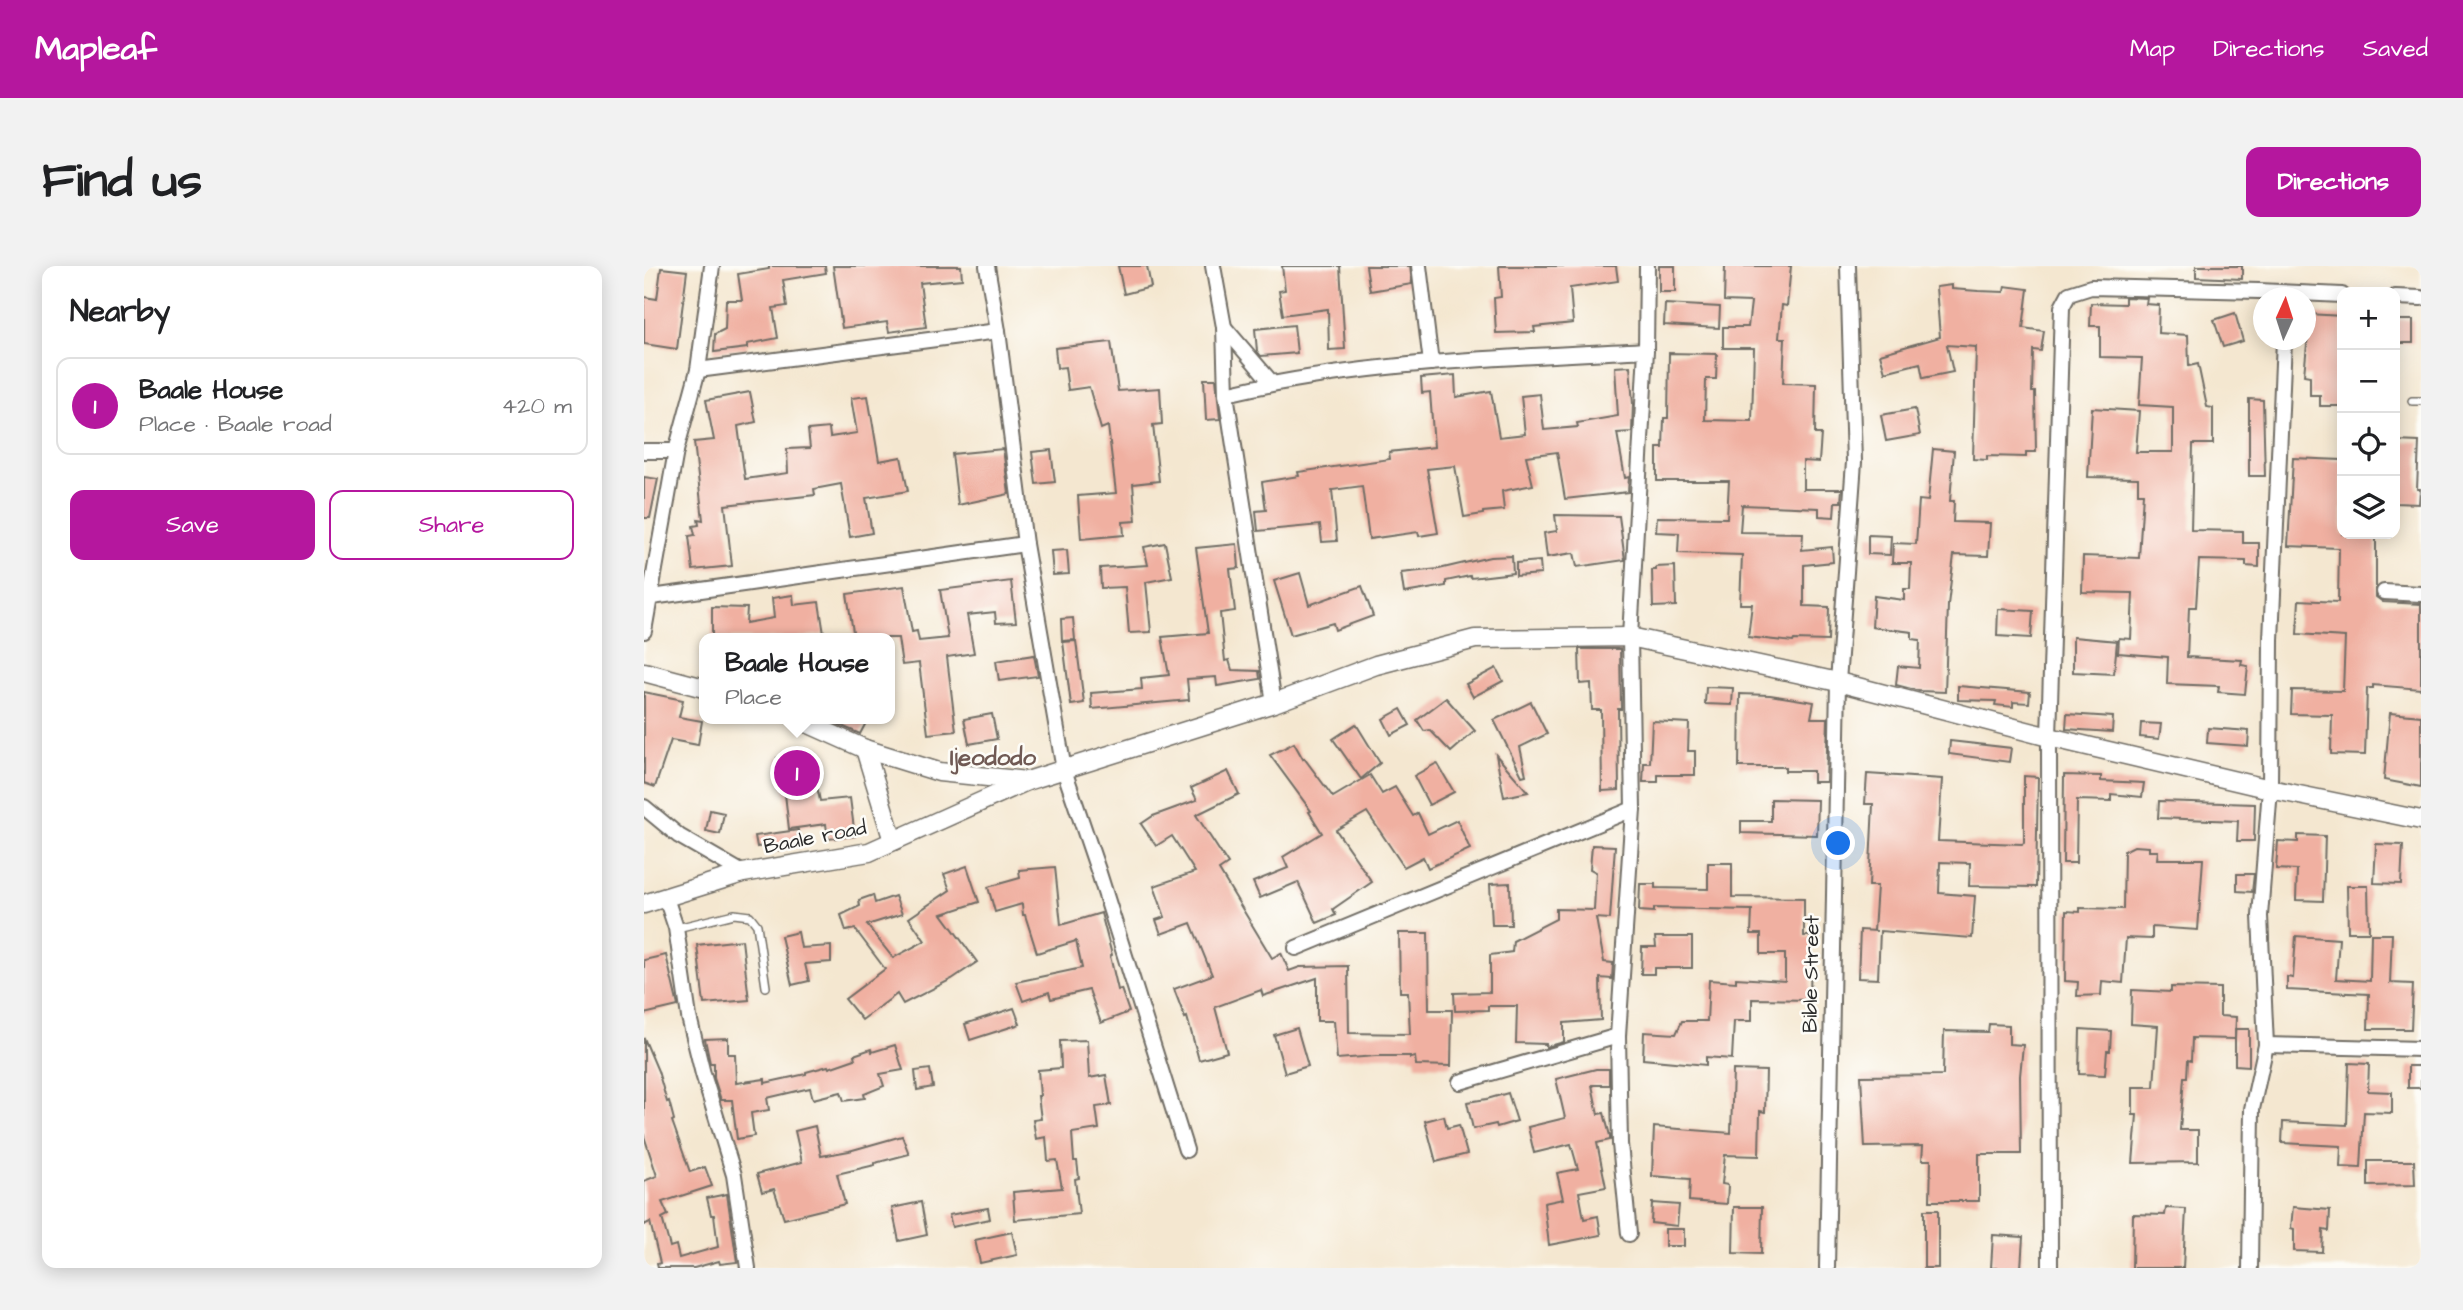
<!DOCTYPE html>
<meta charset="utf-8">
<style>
body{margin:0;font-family:"Architects Daughter",sans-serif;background:#f2f2f2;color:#202124}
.controls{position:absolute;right:21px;top:21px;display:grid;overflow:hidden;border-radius:14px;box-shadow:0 4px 18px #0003}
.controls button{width:63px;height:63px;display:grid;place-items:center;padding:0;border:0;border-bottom:2px solid #e0e0e0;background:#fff;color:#202124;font:35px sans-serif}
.compass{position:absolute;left:1609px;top:21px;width:63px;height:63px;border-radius:50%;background:#fff;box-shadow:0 4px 18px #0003;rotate:3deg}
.you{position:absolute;left:1195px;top:578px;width:24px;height:24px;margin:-18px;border:5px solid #fff;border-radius:50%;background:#1a73e8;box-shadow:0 0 0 10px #1a73e833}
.badge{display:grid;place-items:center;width:46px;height:46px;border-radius:50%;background:#b5179e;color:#fff;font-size:23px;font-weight:700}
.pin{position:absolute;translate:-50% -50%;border:4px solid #fff;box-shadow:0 2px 7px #0006}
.popup{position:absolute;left:55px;top:367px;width:196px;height:91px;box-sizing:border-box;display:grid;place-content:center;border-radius:14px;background:#fff;filter:drop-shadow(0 2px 5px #0005);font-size:23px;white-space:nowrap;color:#757577}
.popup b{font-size:26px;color:#202124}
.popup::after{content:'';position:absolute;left:50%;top:100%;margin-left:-14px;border:14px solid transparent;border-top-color:#fff}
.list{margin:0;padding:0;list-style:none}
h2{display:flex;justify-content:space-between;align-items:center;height:91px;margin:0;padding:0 28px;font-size:30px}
h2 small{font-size:23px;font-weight:400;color:#757577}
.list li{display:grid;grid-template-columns:46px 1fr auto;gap:21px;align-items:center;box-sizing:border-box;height:98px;margin:0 14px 14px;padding:0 14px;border:2px solid #e0e0e0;border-radius:14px}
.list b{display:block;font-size:26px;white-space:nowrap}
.list p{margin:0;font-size:23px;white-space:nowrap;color:#757577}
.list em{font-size:23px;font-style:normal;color:#757577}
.actions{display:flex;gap:14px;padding:21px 28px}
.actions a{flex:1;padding:16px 0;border:2px solid #b5179e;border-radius:14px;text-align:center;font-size:24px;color:#b5179e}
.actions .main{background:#b5179e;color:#fff}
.icon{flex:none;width:38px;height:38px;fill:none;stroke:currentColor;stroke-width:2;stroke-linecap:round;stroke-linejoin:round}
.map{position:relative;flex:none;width:1777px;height:1002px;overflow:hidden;border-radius:14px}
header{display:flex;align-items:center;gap:42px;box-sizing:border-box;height:98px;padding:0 35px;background:#b5179e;color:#fff}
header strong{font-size:33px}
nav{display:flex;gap:38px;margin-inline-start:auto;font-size:24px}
.intro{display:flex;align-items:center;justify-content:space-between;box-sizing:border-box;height:168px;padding:0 42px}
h1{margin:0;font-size:49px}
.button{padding:18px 32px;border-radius:14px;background:#b5179e;color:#fff;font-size:24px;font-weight:700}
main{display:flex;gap:42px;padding:0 42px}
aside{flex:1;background:#fff;border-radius:14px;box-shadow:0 4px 18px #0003}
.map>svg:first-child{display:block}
.building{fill:#f0b0a1}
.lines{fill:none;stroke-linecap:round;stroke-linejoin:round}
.service-casing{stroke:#716d65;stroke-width:10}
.minor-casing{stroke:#716d65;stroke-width:18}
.tertiary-casing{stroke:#716d65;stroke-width:21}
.service{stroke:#fff;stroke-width:7}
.minor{stroke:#fff;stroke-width:14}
.tertiary{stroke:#fff;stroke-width:18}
.labels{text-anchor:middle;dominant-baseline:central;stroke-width:5;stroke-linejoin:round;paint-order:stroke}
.street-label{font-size:21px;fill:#2b2b2b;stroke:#fdfcf7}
.quarter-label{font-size:24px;font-weight:bold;fill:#705a54;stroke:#fdfcf7}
</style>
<header>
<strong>Mapleaf</strong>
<nav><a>Map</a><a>Directions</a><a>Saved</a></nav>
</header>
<div class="intro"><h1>Find us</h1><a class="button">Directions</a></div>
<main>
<aside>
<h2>Nearby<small></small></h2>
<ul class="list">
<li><span class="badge">1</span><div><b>Baale House</b><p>Place · Baale road</p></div><em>420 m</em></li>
</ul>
<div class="actions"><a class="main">Save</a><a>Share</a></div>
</aside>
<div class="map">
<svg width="1777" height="1002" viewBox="0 0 1777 1002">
<rect width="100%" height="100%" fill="#fdfcf7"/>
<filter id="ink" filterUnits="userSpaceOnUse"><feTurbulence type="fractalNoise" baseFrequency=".0143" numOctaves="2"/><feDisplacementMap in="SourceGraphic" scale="14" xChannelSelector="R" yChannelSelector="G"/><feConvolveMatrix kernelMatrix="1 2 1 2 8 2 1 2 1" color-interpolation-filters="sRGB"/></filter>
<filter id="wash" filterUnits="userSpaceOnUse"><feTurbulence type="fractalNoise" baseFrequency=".00686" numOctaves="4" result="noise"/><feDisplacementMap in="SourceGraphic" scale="28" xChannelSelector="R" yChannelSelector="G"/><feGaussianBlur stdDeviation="1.57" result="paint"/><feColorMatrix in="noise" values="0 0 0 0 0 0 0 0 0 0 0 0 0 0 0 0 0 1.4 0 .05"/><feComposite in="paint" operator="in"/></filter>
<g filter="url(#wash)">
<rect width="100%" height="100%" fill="#f4e7d0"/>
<g id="blocks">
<g class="building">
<path d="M125 0H181L182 7 139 14 143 40 129 42 134 72 103 78V82L70 86 71 68 81 63 82 34H98L94 8 125 3Z"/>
<path d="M189 0H317L318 13 276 17 282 61 245 66 243 56 198 62Z"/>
<path d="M474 0H503L507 21 480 28Z"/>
<path d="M638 0H696L701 83 685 84 684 43 639 49 635 25 641 24Z"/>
<path d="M722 0H766L768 18 726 25Z"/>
<path d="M855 0H972L974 15 926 22 929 57 890 61 891 66 852 67 850 32 857 31Z"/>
<rect x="1015" y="0" width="16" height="26"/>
<path d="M1081 0H1147L1143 40 1138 39 1135 72H1141L1139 117 1172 118 1171 168H1177L1175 196 1159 195V223H1198L1197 236H1191L1190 251 1175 250V242L1098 239 1096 266 1159 267 1158 284 1188 281 1189 296 1160 299V340L1185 341 1184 375 1150 374 1149 376 1104 371 1108 338H1096L1098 289 1034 287 1035 267 1012 266 1013 251 1083 252 1085 215H1013V182H1019L1020 152H1024L1025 87 1073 88 1072 113H1062L1061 154 1108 155 1110 82H1079V61H1104L1107 36 1080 35Z"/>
<path d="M1552 0H1598V13L1552 11Z"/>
<path d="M17 2 43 5 33 83 0 78V31L13 33Z"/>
<path d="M1308 19V23L1334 25 1360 26 1361 20 1384 23 1379 62 1400 65 1397 85 1389 84 1388 126H1391L1392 186H1382V191L1343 190V194L1329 193 1332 81 1303 79 1309 106 1279 112 1276 97 1241 106 1236 88 1296 71 1292 21Z"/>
<path d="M1481 31 1503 32 1502 38 1515 39 1514 67 1544 69 1545 100 1554 98 1563 141 1569 142V178H1549L1547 264 1599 265V277H1615V301L1602 300V295L1555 294 1552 341H1545L1543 391 1598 394 1597 399 1604 400 1601 428 1574 426 1575 420 1523 418 1524 391 1474 387 1475 372 1487 373 1489 327 1438 326 1439 290 1495 292 1499 227H1494V212L1444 211 1448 142 1495 145 1492 186H1529V141L1495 139 1498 92 1456 91V60H1446L1447 37 1481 38Z"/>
<path d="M1021 38 1076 41 1075 62 1020 59Z"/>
<path d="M1591 47 1599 75 1579 81 1570 54Z"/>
<path d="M1664 48 1698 50V140H1676V129H1666V110L1660 109 1664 68Z"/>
<rect x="1751" y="54" width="18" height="23"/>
<path d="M650 59 653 87 617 90 613 85 611 63Z"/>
<path d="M467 76 474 125 516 122 518 158 509 159 515 215 489 218 492 255 479 256 480 269 437 273 434 230 472 227 464 160 457 163 445 121 424 124 421 101 413 102 411 82Z"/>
<path d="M986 100 989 138 988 166 973 167 981 212 985 211 984 226 921 233 913 186 882 190 889 219 858 225 860 244 839 246V248L820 251 811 200 783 203 794 267 775 270 774 266 725 273 718 220 688 224 693 275 678 276 676 259 614 265 612 245 622 244 618 216 655 210 654 206 746 193 745 186 790 181 786 126 778 127 777 112 811 109 812 131 847 125 855 171 881 168 877 130 896 128 900 164 934 161 933 157 974 150 971 101Z"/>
<path d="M560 113H572L576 153 562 154Z"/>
<path d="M106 126 112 156 94 160 101 213 144 207 143 183 166 182 164 164 185 162 186 171 213 167 207 132 224 130 235 195 257 191 264 225 222 232 228 267 206 271 197 218 170 223 171 229 81 239 88 300 49 304 45 270 51 269 49 260 55 259 54 253 59 254 50 176 70 174 62 134Z"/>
<path d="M1605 133 1619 134 1621 210H1605Z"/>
<path d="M1271 143 1276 169 1242 175 1237 149Z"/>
<path d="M1752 175 1775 176 1773 223H1776L1775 238 1751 237Z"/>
<path d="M359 183 365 228 314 239 308 188Z"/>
<path d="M1289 183 1310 185 1306 235H1310L1309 256 1346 257 1344 290 1310 289 1304 339 1301 426 1275 425 1252 419 1254 400 1275 402 1276 374 1268 373V366L1228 361 1230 330 1260 334V323H1266L1267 297H1248L1249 277 1272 278 1275 234 1284 235Z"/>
<path d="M407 184 411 216 392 218 388 186Z"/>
<path d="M1649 192 1698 194V268H1732V331L1739 336 1777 338V423L1729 419V422H1723L1721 489 1687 488 1688 449 1647 448 1648 424 1699 425 1701 371 1653 368 1655 334 1694 336 1695 282 1644 280Z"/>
<path d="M0 211 14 213 6 252H0Z"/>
<path d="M911 249 975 250 981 294 933 301 930 287 903 291 900 267 913 265Z"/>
<path d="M1224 269 1247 270 1246 289 1224 288Z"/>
<path d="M521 277 528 311 502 316 507 366 485 367 481 321 457 322 456 302 504 299 500 281Z"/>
<path d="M593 278 595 302 586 303 591 345 576 347 581 395 585 394 588 404 615 405 616 413 573 420 572 411 543 413 545 434 448 443 447 427 498 423 497 412 525 409 518 371 564 367 552 282Z"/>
<path d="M423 284 425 308 409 309 407 285Z"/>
<path d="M868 290 869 307 827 312 826 310 802 315V320L760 327 757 307 795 303 846 291Z"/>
<path d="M896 295 897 308 872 310V297Z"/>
<path d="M1031 300 1032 340 1009 341 1008 304H1012V301Z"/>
<path d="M656 307 665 339 718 320 729 350 691 364 689 357 647 369 630 315Z"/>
<path d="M367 315 372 356 352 357 351 346 323 349 330 387 303 391 312 465 284 468 275 397 258 399 254 372H210L203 328 260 320 268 366 273 365 275 375 304 372 296 324Z"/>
<path d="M149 329 150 339 175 336 180 368 153 372H68V341L103 342 102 357 130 352 128 332Z"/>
<path d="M1354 343 1389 345 1387 372 1353 370Z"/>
<path d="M429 352 431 374 418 375 417 353Z"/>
<path d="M1429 371 1473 375 1470 408 1429 406Z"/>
<path d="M432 375 440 437 427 439 419 376Z"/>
<path d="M935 383H976L977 443H974L975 524 958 525 957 444H948L947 417 936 418Z"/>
<path d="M390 389 394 410 355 415 352 395Z"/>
<path d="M852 402 859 415 829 431 822 418Z"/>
<path d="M1314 420 1386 426 1385 437 1369 436V441L1351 439 1352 435 1314 434Z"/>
<path d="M1062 421 1089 422 1088 439 1061 438Z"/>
<path d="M0 426 39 434 35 451 58 455 54 479 27 474 11 521 0 517Z"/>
<path d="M1096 428 1126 429 1170 436 1167 452H1184L1182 516H1169V505H1141V501H1095Z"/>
<path d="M802 432 831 465 807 486 786 464 780 465 773 454Z"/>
<path d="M887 436 903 468 876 481 882 509 878 510 850 454Z"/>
<path d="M757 443 766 459 747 469 739 453Z"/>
<path d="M1746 447 1777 450V521L1740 514Z"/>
<path d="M348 448 353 473 325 478 320 453Z"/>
<path d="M1423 448 1469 451 1468 466 1422 463Z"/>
<path d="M182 453H224L216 468Z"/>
<path d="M1008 455 1045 457 1044 485H1051V509H1014V516H999L1000 497H1006Z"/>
<path d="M1497 457 1517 458 1515 473 1496 471Z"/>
<path d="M712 458 736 497 717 513 689 473Z"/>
<path d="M1564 462 1605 465 1604 480 1563 477Z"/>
<path d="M1306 475 1367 482 1365 496 1305 488Z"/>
<path d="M650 477 659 493 660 492 689 531 726 509 738 528 751 521 769 550 774 547 784 568 813 554 826 583 784 602 779 591 760 601 723 546 692 564 728 616 689 643 692 649 673 657 654 616 616 632 609 616 644 602 639 591 678 567 665 546 667 545 626 489Z"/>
<path d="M166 486 176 535 206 532 211 570 184 573 182 558 145 563 141 528 133 492Z"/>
<path d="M852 489 884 526 860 531Z"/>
<path d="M793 497 810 526 785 539 770 510Z"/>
<path d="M584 505 595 528 552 549 584 598 575 604 628 692 637 687 645 705 656 701 704 700 705 767 766 768 764 726H756L755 667H784L785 744H808L807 800 772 799 771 791 766 792V790H732L693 793 690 755H673V712L619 730 617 724 571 741 583 786 555 794 543 751 541 752 530 723 568 709 547 657 517 668 512 654 521 651 510 620 551 606 528 570 512 580 497 558 509 550 553 534 547 522Z"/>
<path d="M1223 508 1298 513 1294 575 1378 578 1380 577V510L1394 511 1392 621 1325 620 1326 597 1296 596 1295 627 1331 630 1328 672 1236 665 1234 713 1214 712 1216 664 1233 665H1230L1233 620H1225L1229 538H1221Z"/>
<path d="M1420 509 1457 510V515L1500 517 1498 531 1467 528V535L1433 534 1432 597H1419Z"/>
<path d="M1127 533 1174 534 1173 569 1097 567V555H1127Z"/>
<path d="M1515 535 1611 538 1610 575H1593L1594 555 1514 552Z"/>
<path d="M66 544 80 547 76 568 62 565Z"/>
<path d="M154 564 155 577 143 578 144 583 126 586 125 579 113 581 111 570Z"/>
<path d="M1654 569 1681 570 1679 635 1652 634 1653 604 1632 603 1634 575 1654 576Z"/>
<path d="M1732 578 1759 579 1757 618 1730 617Z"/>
<path d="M948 579 971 580 966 653 952 652 960 696 969 697 968 713 956 712 957 754 920 757V776L902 781V778L872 777 873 740H844V744L811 745 810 727 846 726V689L868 686 869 675 912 653V643L950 644 952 606 946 603Z"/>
<path d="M1490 580 1505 581V585H1514L1513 593H1559L1554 664 1508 661V673L1482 672 1479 717 1458 715 1457 729 1433 730 1434 716 1421 715 1422 645 1436 646V642L1479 643 1480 585Z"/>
<path d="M1064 597H1088V631L1160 632V670H1166L1167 682 1166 734 1108 733V755H1090L1088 793 1062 791V799L999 793 1000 766 1032 768 1038 755H1063L1065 714 1092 716V712L1141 715V688H1117V668H1107L1108 644 1010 642V646L995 645 996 618H1011V622L1064 623Z"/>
<path d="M323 600 335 636 298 648 333 696 308 713 259 738 253 728 218 754 201 733 241 703 211 663 202 665 197 649 216 640 215 634 229 629 231 637 251 630 258 648 223 659 249 692 281 675 265 652 306 624 300 608Z"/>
<path d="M411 601 417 659 457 647 468 689 466 690 474 724 477 723 485 746 457 757 445 724 407 733 405 726 379 735 372 716 438 702 432 675 393 687 381 649H379L378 638 351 646 344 621 376 612 375 604Z"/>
<path d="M1593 608H1610L1608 626 1593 625Z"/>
<path d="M866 617 867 659H848L846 618Z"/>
<path d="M1703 620H1724L1725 666H1704Z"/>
<path d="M154 666 157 682 187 680V696L161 698 165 715 148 719 137 670Z"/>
<path d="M1727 668H1748L1746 717 1769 718 1767 763H1724L1725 728 1643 724V711L1649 712 1652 670 1695 673 1692 713 1726 715Z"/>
<path d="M1011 671H1048V702H1010V708H997L998 681H1012Z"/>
<path d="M98 674 105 734 60 738 53 679Z"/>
<path d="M22 689 34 740 0 748V694Z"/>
<path d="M1527 721 1576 722V750L1592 751 1591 773 1548 772 1547 795 1544 794 1543 811H1540L1536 864H1554V896L1489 897 1493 849H1489V821H1510L1514 760 1487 758 1488 724 1527 726Z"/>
<path d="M370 742 376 758 326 774 321 758Z"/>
<path d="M1345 758 1365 759V778L1379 779 1376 810 1377 888H1335V935H1286L1287 894H1278L1279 880 1221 881 1217 810 1299 809 1300 765 1344 766Z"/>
<path d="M653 762 664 800 641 807 630 769Z"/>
<path d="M1436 763 1467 765 1466 785H1463L1461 809 1435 808Z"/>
<path d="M1591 763H1605V800L1591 799Z"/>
<path d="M0 772 14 805 23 836 25 835 30 854 28 855 46 906 61 901 68 920 18 936 24 949 18 952 26 981 32 979 35 992 74 981 70 949H67L63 932 83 928 93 996 76 998 75 995 50 1002H14L13 998 16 997 6 956 0 959V915L13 910 0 870Z"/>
<path d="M84 772V788H91L92 817 121 813V817L162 808V806L184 800 185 802 211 793 210 789 227 783 228 786 251 779 259 804 236 808 240 820 220 828 221 832 200 835 197 826 169 833 166 822 123 832 125 844 107 847 110 870 93 873 88 834H77L70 812V797H66L62 778 61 773Z"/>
<path d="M443 774 445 812 462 809 467 839 452 841 455 863 428 867 430 895H433L435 912 431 913 435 948 371 954 369 926 418 922 413 894 404 895 402 871 392 873 389 854 397 853 394 830H396L394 804 417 802 416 775Z"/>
<path d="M1705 797 1725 798 1724 825 1748 826V847L1720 846 1717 902 1696 901 1697 880 1638 877 1639 856 1703 859Z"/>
<rect x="1764" y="800" width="13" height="22"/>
<path d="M286 803 289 821 273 824 271 805Z"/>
<path d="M952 803H965V819H948L954 848 960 847 966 870V874L953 877 962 921 935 926 940 953 954 950 957 969 905 979 900 937 919 933 913 907 934 903 927 878 890 887 884 861 921 852 912 813Z"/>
<path d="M1089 804 1122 805 1121 846 1116 845 1115 890 1081 889 1078 918 1084 919 1083 938 1045 935 1046 913 1008 910 1010 861 1087 867Z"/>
<path d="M864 827 873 855 853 861 852 858 829 863 823 836 843 833Z"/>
<path d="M800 850 803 862 815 859 823 888 792 896 781 855Z"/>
<path d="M171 860 177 890 205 885 258 870 265 888 231 897V899L193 908 201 938 140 953 130 923 118 926 113 908 158 896 151 865Z"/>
<path d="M1724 895H1770L1771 919 1724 920Z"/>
<path d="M277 936 283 969 255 975 248 942Z"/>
<path d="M1008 937 1035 939 1033 960 1007 957Z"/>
<path d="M1090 941H1118L1117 988 1089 987Z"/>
<path d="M1649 941 1686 944 1685 965 1679 964 1678 986 1650 985V963L1647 962Z"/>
<path d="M344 942 346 953 308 961 305 949Z"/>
<path d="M1522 942 1542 943 1539 1002H1488L1489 948 1521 949Z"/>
<rect x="1280" y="944" width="14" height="58"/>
<rect x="1021" y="963" width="19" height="17"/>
<path d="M368 966 373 989 336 997 331 974Z"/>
<path d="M1349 969 1379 971 1377 1002H1347Z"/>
</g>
</g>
</g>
<g filter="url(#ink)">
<use href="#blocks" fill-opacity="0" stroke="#716d65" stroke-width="2"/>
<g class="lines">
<defs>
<g id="service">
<path d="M1768 135H1777"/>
<path d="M33 662 90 648 106 650 113 659 122 721"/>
</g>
<g id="minor">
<path d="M343 0 354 65 381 278 420 504 455 607 542 884"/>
<path d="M569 0 580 61 582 128 630 437"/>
<path d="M775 0 787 97"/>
<path d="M1751 31 1777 32"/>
<path d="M580 61 628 117"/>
<path d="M54 104 354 65"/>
<path d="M582 128C719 95 862 92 1002 84"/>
<path d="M0 185H32"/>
<path d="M1740 326 1777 328"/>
<path d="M8 331 381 278"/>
<path d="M0 365 32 185 54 104 68 0"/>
<path d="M0 541 35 570 99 607"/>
<path d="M22 632 32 662 45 751 59 808 90 909 104 1002"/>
<path d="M652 682 989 543"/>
<path d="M1622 779 1777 783"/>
<path d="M816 816 974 770"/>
<path d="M985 968 976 878 974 770 989 543 986 371 1002 84 1003 0"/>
<path d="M1183 1002 1194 416 1210 196 1204 0"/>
<path d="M1406 1002 1405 471 1418 41 1425 28 1447 21 1615 25 1698 29"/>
<path d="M1606 1002 1608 843 1622 779 1616 650 1626 523 1627 374 1640 74"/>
</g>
<g id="tertiary">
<path d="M0 406 60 422"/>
<path d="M154 453 221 483 295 506 383 515 630 437 732 399 831 373 986 371 1194 416 1405 471 1626 523 1777 554"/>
<path d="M221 483 249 575"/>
<path d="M0 638 99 607 225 586 383 515"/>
</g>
</defs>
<use href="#service" class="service-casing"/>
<use href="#minor" class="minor-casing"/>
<use href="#tertiary" class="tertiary-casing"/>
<use href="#service" class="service"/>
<use href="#minor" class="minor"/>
<use href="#tertiary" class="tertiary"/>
</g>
</g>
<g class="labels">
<g class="street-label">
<text transform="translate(171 571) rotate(-11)">Baale road</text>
<text transform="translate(1167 708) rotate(-89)">Bible Street</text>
</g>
<g class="quarter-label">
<text x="349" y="492">Ijeododo</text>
</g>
</g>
</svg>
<div class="controls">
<button>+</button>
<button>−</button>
<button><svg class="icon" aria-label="locate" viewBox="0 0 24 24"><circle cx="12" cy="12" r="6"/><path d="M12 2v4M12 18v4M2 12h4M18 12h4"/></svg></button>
<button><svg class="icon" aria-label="layers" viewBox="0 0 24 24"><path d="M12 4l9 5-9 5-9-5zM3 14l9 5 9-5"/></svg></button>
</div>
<svg class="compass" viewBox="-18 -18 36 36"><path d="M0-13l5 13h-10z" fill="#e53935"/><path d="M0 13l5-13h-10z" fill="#757577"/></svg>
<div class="you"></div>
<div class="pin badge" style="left:153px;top:507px">1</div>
<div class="popup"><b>Baale House</b>Place</div>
</div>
</main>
